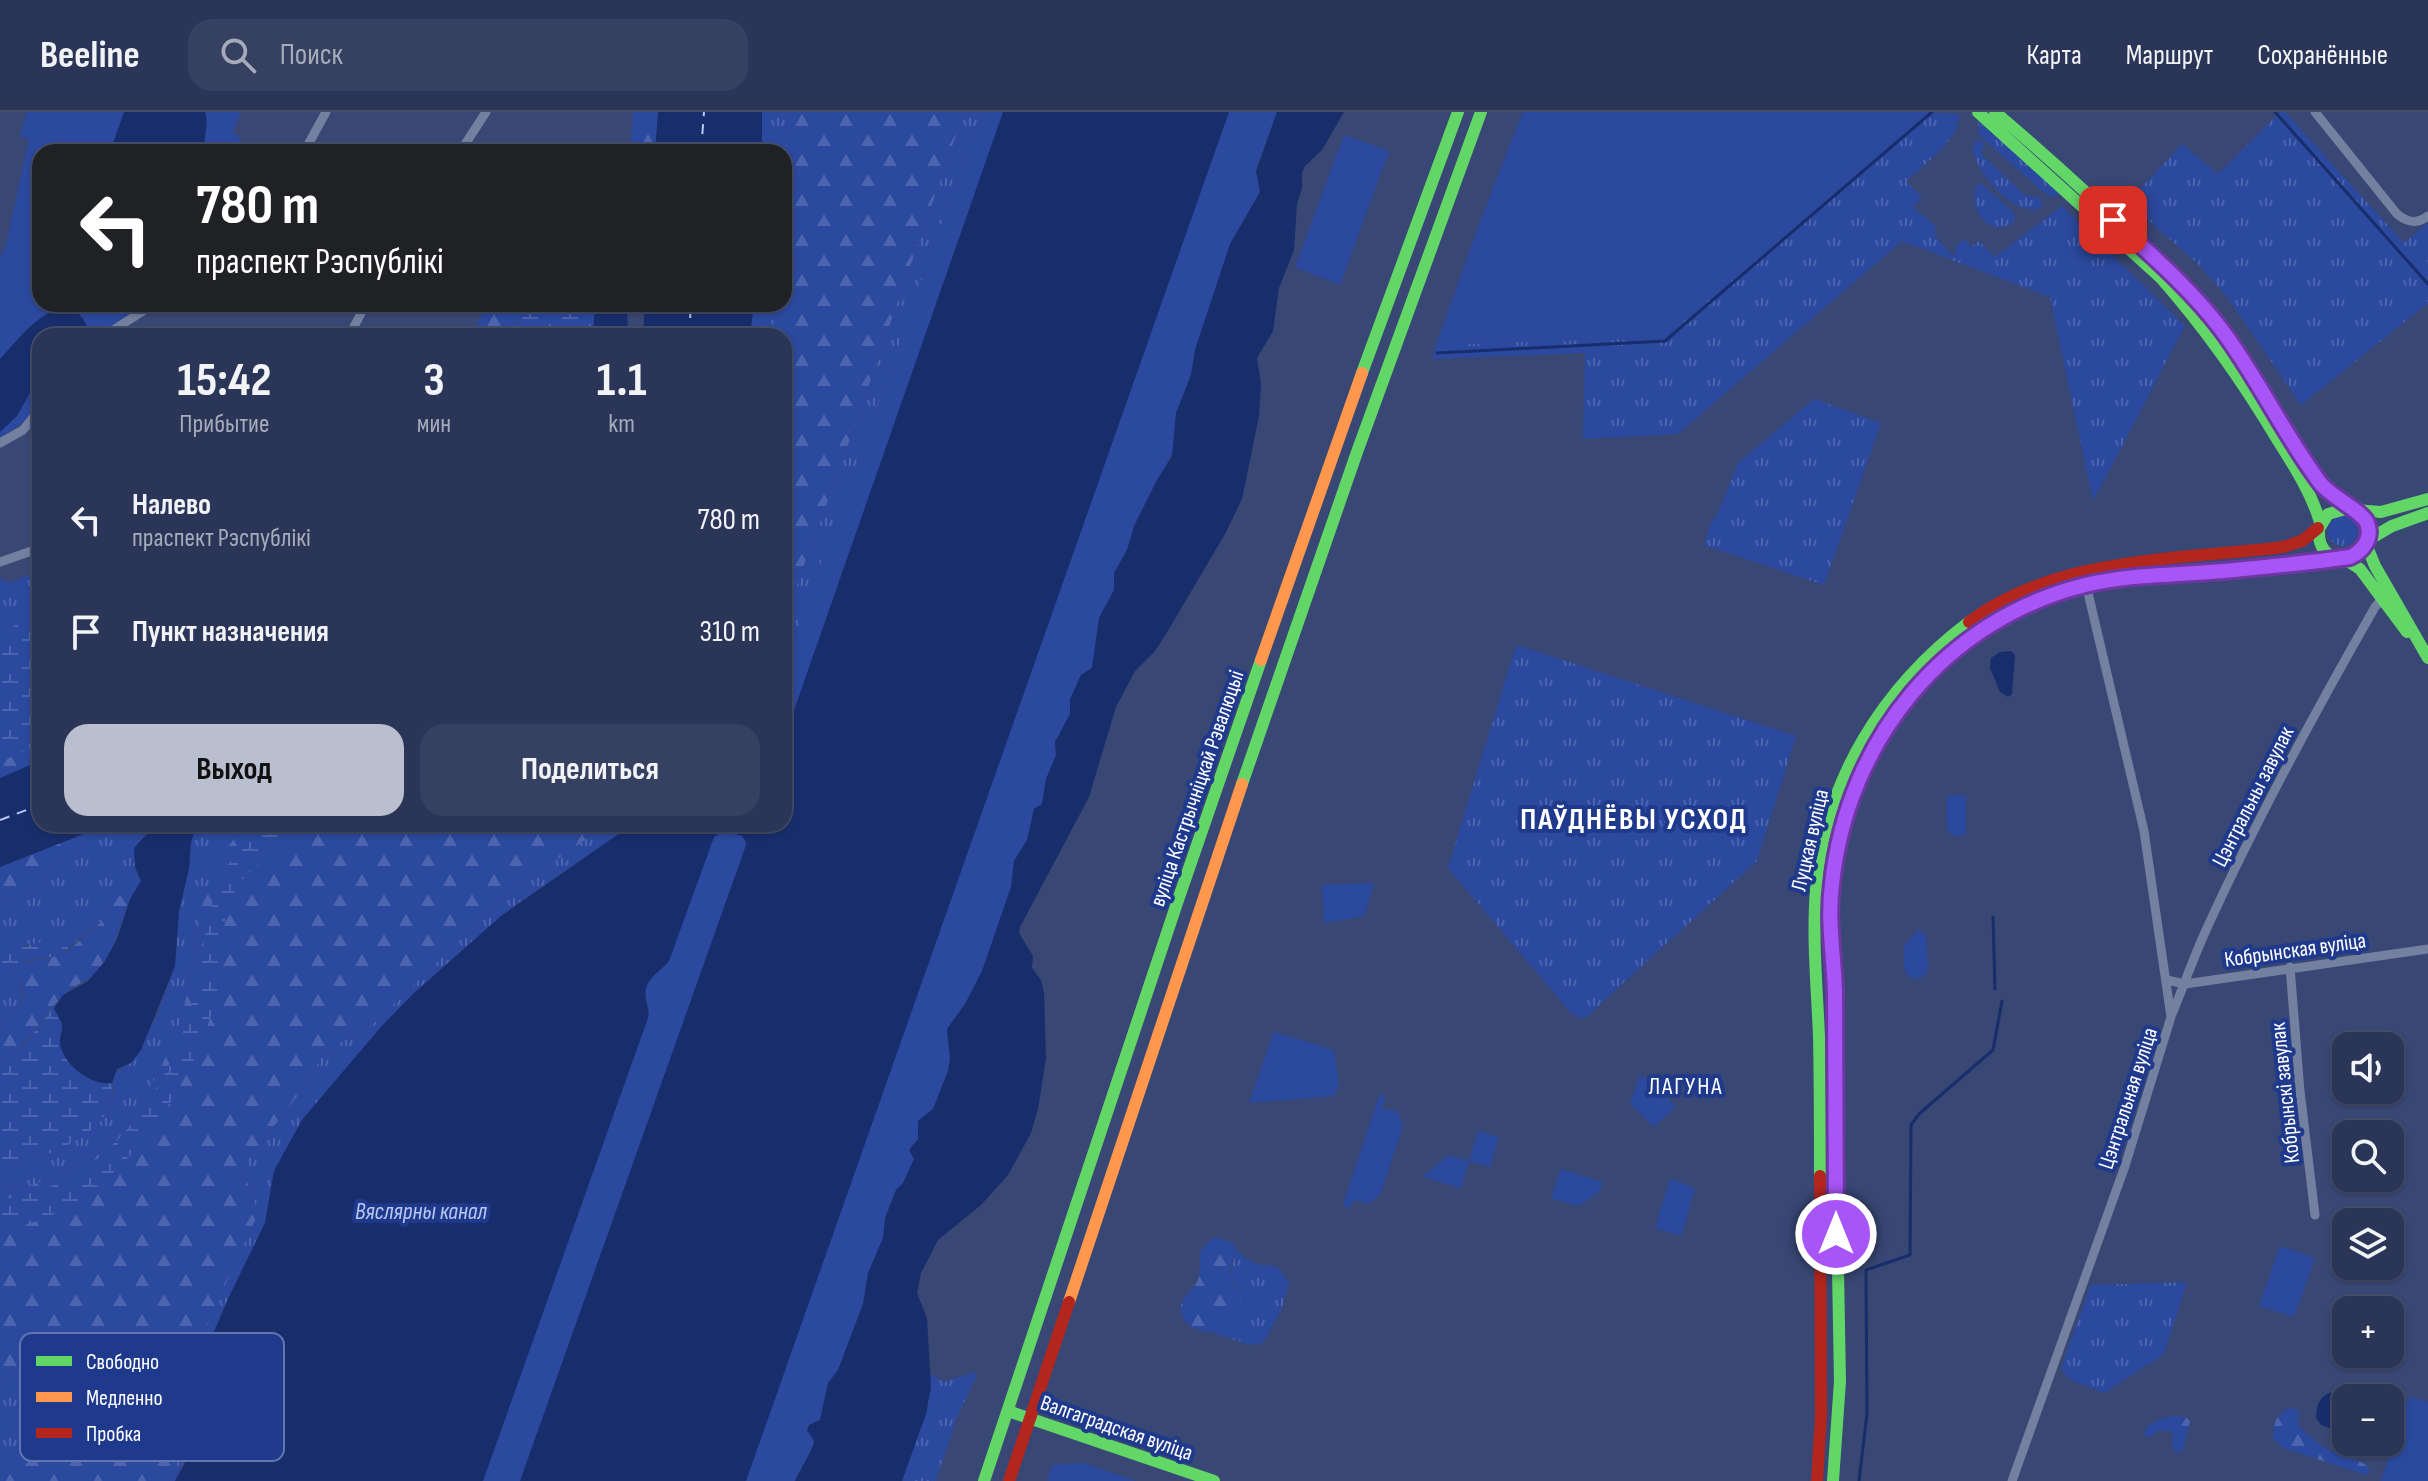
<!DOCTYPE html>
<html lang="ru">
<head>
<meta charset="utf-8">
<style>
  body { margin:0; font-family:"Sofia Sans Condensed",sans-serif; background:#364061; color:#f1f3f6; height:100vh; display:flex; flex-direction:column; font-size:30px; white-space:nowrap }
  * { box-sizing:border-box; margin:0 }
  p { font-size:26px; color:#a5abba }
  .icon { flex:none; width:44px; height:44px; fill:none; stroke:currentColor; stroke-width:2; stroke-linecap:round; stroke-linejoin:round }
  .map { position:relative; flex:1; overflow:hidden }
  .panel { position:absolute; left:32px; top:216px; width:760px; height:504px; display:flex; flex-direction:column; background:#2a3557; border-radius:24px; box-shadow:0 2px 6px #0004,0 0 0 2px #46506d }
  .panel>* { flex:none }
  .hud { position:absolute; left:32px; top:32px; width:760px; height:168px; border-radius:24px; box-shadow:0 2px 6px #0004,0 0 0 2px #46506d; background:#202124; color:#fff; overflow:hidden }
  .buttons { position:absolute; left:2332px; top:920px; display:grid; gap:16px }
  .buttons a { display:grid; place-items:center; width:72px; height:72px; border-radius:16px; background:#2a3557; box-shadow:0 2px 6px #0004,0 0 0 2px #46506d; font-size:40px }
  .pin { position:absolute; display:grid; place-items:center; width:68px; height:68px; color:#fff; margin:-34px; border-radius:16px; box-shadow:0 4px 12px #0006 }
  .me { position:absolute; width:88px; margin:-44px; rotate:0deg; stroke-linejoin:round; filter:drop-shadow(0 0 6px #0008) }
  .turn { display:flex; align-items:center; gap:28px; height:168px; padding:0 32px; font-size:36px }
  .turn .icon { width:104px; height:104px; stroke-width:2.5 }
  .turn b { display:block; font-size:56px; line-height:68px }
  .eta { display:flex; justify-content:space-evenly; align-items:center; height:136px; text-align:center }
  .eta b { font-size:48px; font-weight:700; line-height:56px }
  .primary-button { display:flex; gap:16px; margin-top:auto; padding:16px 32px }
  .primary-button a { flex:1; height:92px; border-radius:24px; background:#b9bfce; color:#111; font-size:32px; font-weight:700; line-height:92px; text-align:center }
  .primary-button a+a { background:#364061; color:#f1f3f6 }
  ul { padding:0; list-style:none }
  li { display:flex; align-items:center; gap:24px; height:112px; padding:0 32px }
  li div { flex:1 }
  li b { display:block; font-size:30px }
  li em { font-style:normal }
  header { display:flex; align-items:center; gap:48px; box-sizing:border-box; height:112px; padding:0 40px; background:#2a3557; border-bottom:2px solid #46506d }
  header strong { font-size:38px }
  nav { display:flex; gap:44px; margin-inline-start:auto; font-size:28px }
  .search { width:560px; height:72px; background:#364061; display:flex; align-items:center; gap:20px; box-sizing:border-box; padding:0 28px; border-radius:24px; color:#a5abba; font-size:30px }
  .map>svg:first-child { display:block }
  .grass { fill:url(#grass-tufts) }
  .forest { fill:url(#forest-firs) }
  .wetland { fill:url(#wetland-marsh) }
  .green { fill:#2b499e }
  .water { fill:#182d6c }
  .lines { fill:none; stroke-linecap:round; stroke-linejoin:round }
  .stream { stroke:#182d6c; stroke-width:3 }
  .ferry { stroke:#b8c8f3; stroke-width:2; stroke-dasharray:10 8; stroke-linecap:butt }
  .street { stroke:#74809f; stroke-width:9 }
  .fast { stroke:#63d668; stroke-width:12 }
  .slow { stroke:#ff974d; stroke-width:12 }
  .jam { stroke:#b3261e; stroke-width:12 }
  .route-casing { stroke:#6d37a1; stroke-width:20 }
  .route { stroke:#a855f7; stroke-width:14 }
  .labels { text-anchor:middle; stroke-width:8; stroke-linejoin:round; paint-order:stroke }
  .street-label { font-size:22px; fill:#fff; stroke:#1f3a8c }
  .neighbourhood-label { font-size:24px; letter-spacing:2px; fill:#fff; stroke:#1f3a8c }
  .water-label { font-size:24px; font-style:italic; fill:#b8c8f3; stroke:#1f3a8c }
  .district-label { font-size:30px; font-weight:bold; letter-spacing:2px; fill:#fff; stroke:#1f3a8c }
  .key { fill:#1f3a8c; stroke:#6275ae; stroke-width:2 }
  .key-label { font-size:22px; fill:#fff }
</style>
</head>
<body>
<header>
<strong>Beeline</strong>
<div class="search"><svg class="icon" aria-label="search" viewBox="0 0 24 24"><circle cx="10" cy="10" r="6"/><path d="M15 15l6 6"/></svg>Поиск</div>
<nav><a>Карта</a><a>Маршрут</a><a>Сохранённые</a></nav>
</header>
<div class="map">
<svg width="2428" height="1369" viewBox="0 0 2428 1369">
  <defs>
    <pattern id="grass-tufts" width="24" height="20" patternUnits="userSpaceOnUse" patternTransform="scale(2)"><rect width="24" height="20" fill="#2b499e"/><path d="M3 7l-1-3M5 7V3M7 7l1-3M15 17l-1-3M17 17v-4M19 17l1-3" fill="none" stroke="#4b64ad"/></pattern>
    <pattern id="forest-firs" width="22" height="20" patternUnits="userSpaceOnUse" patternTransform="scale(2)"><rect width="22" height="20" fill="#2b499e"/><path d="M5 1l3.5 6h-7zM16 11l3.5 6h-7z" fill="#4b64ad"/></pattern>
    <pattern id="wetland-marsh" width="20" height="14" patternUnits="userSpaceOnUse" patternTransform="scale(2)"><rect width="20" height="14" fill="#2b499e"/><path d="M1 5h8M5 5V1M11 12h8M15 12V8" fill="none" stroke="#4b64ad"/></pattern>
  </defs>
  <rect width="100%" height="100%" fill="#384774"/>
  <path class="grass" d="M762,0H787L784,78V40H762Z
    M964,0H981L898,236L891,237L887,250L891,257L784,556V507L837,364Z
    M1924,0L1959,2C1960,29 1923,52 1906,70L1922,85L1913,95L1936,115L1935,124L1954,145L1956,134L1964,127L1971,135L1979,129L1995,145L2062,94L2185,214L2093,389L2050,185L1902,129L1678,322L1583,327L1585,241L1432,247L1436,233L1665,225Z
    M2280,0H2285L2404,131L2428,111V191L2301,293L2228,186L2198,152L2128,90L2182,32L2218,62Z
    M1978,9L2059,79L2058,83L2051,85L2041,78L1979,23Z
    M1977,28L1985,32L1981,42L2026,84L2042,86L2041,96C2017,108 1971,57 1973,33Z
    M1981,71L2014,101L2015,109C1993,129 1966,98 1977,73Z
    M754,192H776L772,224H750Z
    M1814,287L1881,311L1824,473L1704,433L1711,410L1718,401L1738,351Z
    M2328 419a15 15 0 1 1 30 0a15 15 0 1 1-30 0Z
    M40,458V649L0,666V466L10,471Z
    M1516,533L1796,624L1757,749L1584,907L1572,902L1448,756Z
    M109,712H152L148,721L139,729L136,759L141,769L130,787L124,784L114,789L106,806L68,836L66,830L27,832L0,848V793L41,775L54,753L83,734L86,721Z
    M247,712C192,770 202,820 185,892C164,979 95,1070 0,1079V1057C35,1049 96,1028 111,992C115,983 111,971 114,961L127,953L156,906L175,854L179,799L189,757L191,730L196,713Z
    M608,712H633L518,791L486,817L413,882L380,916L302,1008L274,1059L265,1111L221,1201L206,1256L203,1293L197,1316L175,1369H167L187,1324L195,1292L167,1260L35,1324L16,1342L9,1346L0,1345V1268L78,1238L102,1220L114,1216H137L162,1227L199,1230L226,1165L255,1106L256,1095L246,1066L249,1046L302,978L321,946L333,935L374,911L508,781Z
    M17,852L14,858C26,885 24,896 0,915V861Z
    M1236,1137C1241,1141 1246,1148 1252,1150C1270,1160 1273,1142 1289,1172L1281,1198L1264,1230L1251,1233L1206,1219L1216,1220L1239,1178L1231,1163Z
    M2187,1170L2164,1242L2104,1281L2069,1267L2061,1256L2091,1173Z
    M975,1260L976,1265L957,1305L936,1369H902L928,1294L930,1262L944,1270Z"/>
  <path class="forest" d="M633,0H658L655,40H630Z
    M787,0H964L837,364L784,507V224H772L776,192H784V78Z
    M490,192H530L509,224H469Z
    M40,632V649L0,666V650Z
    M608,712L508,781L374,911L333,935L321,946L302,978L249,1046L246,1066L256,1095V1106L195,1238L182,1240C153,1221 123,1203 91,1227C80,1235 72,1244 60,1249C41,1258 21,1258 0,1268V1079C95,1070 161,981 184,895C204,821 189,774 246,713Z
    M86,721L83,734L54,753L41,775L0,793V755Z
    M124,784L130,787C121,808 117,831 104,851C90,871 78,869 65,882C40,906 32,930 0,950V915C12,906 28,890 21,873C19,869 15,866 13,862L17,852L63,843L106,806L116,785Z
    M1213,1126H1221L1234,1132C1238,1143 1229,1150 1231,1161C1232,1172 1241,1179 1240,1190C1239,1227 1185,1228 1181,1199C1179,1185 1193,1179 1198,1168C1202,1158 1198,1148 1201,1138Z
    M178,1259C218,1271 179,1346 167,1369H0V1345C19,1347 26,1329 41,1320C80,1295 128,1285 167,1260Z
    M2289,1296L2299,1298L2298,1313C2309,1324 2321,1335 2335,1341C2347,1348 2361,1346 2370,1357L2366,1363L2283,1336L2273,1326C2274,1311 2275,1303 2289,1296Z
    M2171,1304L2185,1305L2190,1309L2183,1338L2176,1342L2172,1334L2173,1322L2169,1318L2158,1319L2150,1325L2144,1323C2146,1311 2161,1308 2171,1304Z"/>
  <path class="wetland" d="M530,192H595L593,224H511Z
    M40,493V632L0,650V525Z
    M270,714L279,717L281,731C275,743 266,746 255,755C244,763 235,776 231,789C219,819 223,854 216,885C194,980 104,1109 0,1117V1087C100,1078 165,986 191,896C207,841 202,774 245,731C253,723 260,716 270,714Z
    M58,827L67,830L68,836L63,843L28,848L0,861V848C18,834 36,830 58,827Z
    M55,893C55,901 59,902 61,910C63,916 60,924 60,930C61,952 91,974 112,971C112,977 113,984 111,990C102,1027 32,1050 0,1057V950L25,932Z"/>
  <path class="green" d="M27,0H241L233,19L246,35L257,37L254,40H40V192H148L95,224H40C40,272 50,300 0,325V145L6,134L29,27L20,24Z
    M981,0H1277L1257,54L1260,80L1230,132L1195,238L1191,263L1176,301L1174,338L1134,414L1127,438L1114,461V478L1099,506L1092,556L1081,563L1070,587V602L1055,630L1056,643L1046,667L1042,692L1034,697L1027,728L1014,749L1011,775L982,859L965,892L947,917L950,947L948,959L933,997L918,1009V1028L911,1034L914,1047L903,1071L896,1078L885,1106L883,1126L867,1167L863,1192L838,1258L828,1271L820,1308L809,1313L807,1318C809,1322 813,1325 814,1329C815,1333 798,1362 795,1369H175L184,1353L203,1293L208,1241L214,1220L228,1187L265,1111L274,1059L302,1008L380,916L413,882L501,804L633,712H784V554L891,257L887,250L891,237L898,235Z
    M1523,0H1924L1665,225L1436,233L1484,99Z
    M1344,23L1389,39L1340,173L1295,155Z
    M1966,683V723L1955,724L1947,719V684Z
    M1374,771L1364,804L1324,811L1322,773Z
    M1919,817L1926,824L1928,859L1921,866H1910L1904,857V834Z
    M1274,920L1334,938L1339,972L1334,984L1249,991Z
    M1640,962L1676,995L1654,1015L1630,992Z
    M1380,982L1385,984L1382,997L1394,998L1399,1002L1403,1015L1380,1083L1370,1091L1353,1088L1350,1097L1343,1093Z
    M1478,1019L1499,1025L1490,1055L1469,1049L1461,1076L1423,1065L1448,1043L1469,1049Z
    M1561,1057L1603,1070L1599,1080L1578,1094L1551,1086Z
    M1670,1067L1695,1076L1681,1124L1655,1116Z
    M2280,1134L2315,1146L2294,1205L2259,1194Z
    M2409,1285L2428,1290V1369H2381Z
    M1083,1351L1136,1369H1047L1052,1353Z"/>
  <path class="water" d="M124,0H205C210,13 202,26 205,40H110Z
    M658,0H762V40H655Z
    M1003,0H1229L746,1369H520L745,736L746,730L742,724L723,719L714,725L669,849C660,860 642,868 646,887C647,895 650,898 648,906L483,1369H175L184,1353L203,1293L208,1241L214,1220L228,1187L265,1111L274,1059L302,1008L380,916L413,882L501,804L633,712H784V627Z
    M1277,0H1344L1322,38L1305,54L1302,61V76L1297,92L1294,138L1279,176L1273,219L1257,246L1261,272L1259,304L1242,387L1225,422L1166,522L1155,539L1135,559L1116,595L1089,685L1020,815L1019,821L1033,844L1032,856L1041,868L1044,880L1046,946L1038,997L1031,1021L1008,1063L981,1093L938,1128L921,1161L917,1181L927,1206L931,1276L926,1302L902,1369H795C798,1362 815,1333 814,1330C813,1325 809,1322 807,1318L809,1313L820,1308L828,1271L838,1258L863,1192L868,1161L883,1126L885,1106L896,1078L903,1071L914,1047L909,1038L918,1027V1009L933,997L948,959L950,947L947,917L965,892L982,859L1011,775L1014,749L1027,728L1034,697L1042,692L1046,667L1056,643L1055,630L1070,602V587L1081,563L1092,556L1099,506L1114,478V461L1127,438L1134,414L1157,368L1172,344L1176,301L1191,263L1195,238L1230,132L1260,80L1256,59Z
    M595,192H627L628,224H593Z
    M645,192H754L750,224H643Z
    M60,196C74,198 82,201 87,215L85,222L40,224V263L17,304L0,320V247C18,228 34,205 60,196Z
    M2011,539L2015,543L2012,582L2008,585L2000,580L1990,556L1991,546L2000,540Z
    M40,649V712H109L0,755V666Z
    M152,712H197L191,730L189,757L179,799L175,854L141,938L131,951L117,957L112,971C91,974 64,953 60,932C59,925 63,920 62,913C61,907 56,902 54,896L63,883L88,869L105,849L117,827L130,787L141,769L135,755L134,736L148,721Z
    M2332,1280L2346,1286V1322L2321,1313L2316,1306C2317,1293 2319,1284 2332,1280Z"/>
  <g class="lines">
    <path class="stream" d="M2275,0L2428,172
      M1437,241L1665,229L1932,0
      M1993,805L1995,877
      M1859,1369L1867,1301L1866,1158L1910,1143L1911,1013L1919,1002L1993,938L2002,889"/>
    <path class="ferry" d="M701,40L704,0
      M689,224L691,192
      M0,708L40,693"/>
    <path class="street" d="M2315,0L2397,102C2408,111 2417,112 2428,104
      M304,40L326,0
      M460,40L486,0
      M104,224L154,192
      M349,224L366,192
      M0,331L23,318L40,297
      M0,450L40,436
      M2290,855L2300,979L2315,1103
      M2167,868L2185,872L2428,837
      M2172,902C2184,873 2194,844 2207,816C2257,706 2315,600 2375,495L2381,488
      M2012,1369L2125,1054L2171,905L2144,719L2085,468"/>
    <path class="fast" d="M1978,0L2161,166C2205,216 2243,270 2277,327C2294,354 2311,380 2320,410
      M1995,0C2043,41 2090,83 2135,127C2161,152 2189,178 2211,206C2241,245 2265,288 2291,329C2303,348 2317,372 2336,386C2345,394 2358,397 2365,408C2387,444 2316,467 2319,417L2328,402L2349,396
      M1362,261L1458,0
      M2355,398L2381,400L2428,387
      M2368,428L2392,414L2428,401
      M2366,432L2375,454L2428,546
      M2343,446L2360,457L2407,520
      M1242,672L1357,340L1481,0
      M1820,1064C1820,1017 1820,970 1819,924C1817,875 1812,826 1816,777C1824,668 1884,574 1969,510
      M1008,1299L1214,1369
      M984,1369L1177,791L1261,548
      M1833,1369L1840,1269L1831,772C1835,752 1837,731 1843,711C1867,626 1925,557 1998,510"/>
    <path class="slow" d="M1998,510L2044,487L2102,470L2339,446
      M1261,548L1362,261
      M1069,1190L1242,672"/>
    <path class="jam" d="M1969,510C2057,444 2179,448 2283,435L2302,429L2318,416
      M1009,1369L1069,1190
      M1817,1369L1821,1304L1820,1064"/>
  </g>
  <g class="lines">
    <defs>
      <path id="route" d="M1836,1122C1836,1042 1836,961 1835,880C1834,844 1827,808 1832,772C1847,629 1944,508 2085,473C2130,462 2178,463 2224,459C2266,455 2308,451 2350,445C2363,439 2373,426 2367,411C2363,400 2333,386 2321,372C2284,323 2258,266 2221,217C2190,176 2150,142 2113,108"/>
    </defs>
    <use href="#route" class="route-casing"/>
    <use href="#route" class="route"/>
  </g>
  <g class="labels">
    <g class="street-label">
      <text transform="translate(1196 676) rotate(-71)" y="8">вуліца Кастрычніцкай Рэвалюцыі</text>
      <text transform="translate(2252 684) rotate(-63)" y="8">Цэнтральны завулак</text>
      <text transform="translate(1809 728) rotate(-77)" y="8">Луцкая вуліца</text>
      <text transform="translate(2295 837) rotate(-8)" y="8">Кобрынская вуліца</text>
      <text transform="translate(2284 981) rotate(-96)" y="8">Кобрынскі завулак</text>
      <text transform="translate(2127 986) rotate(-72)" y="8">Цэнтральная вуліца</text>
      <text transform="translate(1117 1315) rotate(19)" y="8">Валгаградская вуліца</text>
    </g>
    <g class="neighbourhood-label">
      <text x="1686" y="982">ЛАГУНА</text>
    </g>
    <g class="water-label">
      <text x="421" y="1107">Вяслярны канал</text>
    </g>
    <g class="district-label">
      <text x="1634" y="717">ПАЎДНЁВЫ УСХОД</text>
    </g>
  </g>
  <rect x="20" y="1221" width="264" height="128" rx="12" class="key"/>
  <rect x="36" y="1244" width="36" height="10" fill="#63d668"/>
  <rect x="36" y="1280" width="36" height="10" fill="#ff974d"/>
  <rect x="36" y="1316" width="36" height="10" fill="#b3261e"/>
  <g class="key-label">
    <text x="86" y="1257">Свободно</text>
    <text x="86" y="1293">Медленно</text>
    <text x="86" y="1329">Пробка</text>
  </g>
</svg>
<div class="buttons">
<a><svg class="icon" aria-label="sound" viewBox="0 0 24 24"><path d="M4 9h4l5-4v14l-5-4H4zM17 9q2 3 0 6"/></svg></a>
<a><svg class="icon" aria-label="search" viewBox="0 0 24 24"><circle cx="10" cy="10" r="6"/><path d="M15 15l6 6"/></svg></a>
<a><svg class="icon" aria-label="layers" viewBox="0 0 24 24"><path d="M12 4l9 5-9 5-9-5zM3 14l9 5 9-5"/></svg></a>
<a>+</a>
<a>−</a>
</div>
<div class="pin" style="left:2113px;top:108px;background:#d93025"><svg class="icon" aria-label="arrive" viewBox="0 0 24 24"><path d="M6 21V4h12l-3 4 3 4H6"/></svg></div>
<svg class="me" style="left:1836px;top:1122px" viewBox="-20 -20 40 40"><circle r="17" fill="#a855f7" stroke="#fff" stroke-width="3"/><path d="M0-11L8 9 0 5-8 9z" fill="#fff"/></svg>
<div class="hud">
<div class="turn"><svg class="icon" aria-label="left" viewBox="0 0 24 24"><path d="M17 20v-9H6M10 6l-5 5 5 5"/></svg><div><b>780 m</b>праспект Рэспублікі</div></div>
</div>
<section class="panel">
<div class="eta">
<div><b>15:42</b><p>Прибытие</p></div>
<div><b>3</b><p>мин</p></div>
<div><b>1.1</b><p>km</p></div>
</div>
<ul>
<li><svg class="icon" aria-label="left" viewBox="0 0 24 24"><path d="M17 20v-9H6M10 6l-5 5 5 5"/></svg><div><b>Налево</b><p>праспект Рэспублікі</p></div><em>780 m</em></li>
<li><svg class="icon" aria-label="arrive" viewBox="0 0 24 24"><path d="M6 21V4h12l-3 4 3 4H6"/></svg><div><b>Пункт назначения</b></div><em>310 m</em></li>
</ul>
<div class="primary-button"><a>Выход</a><a>Поделиться</a></div>
</section>
</div>
</body>
</html>
